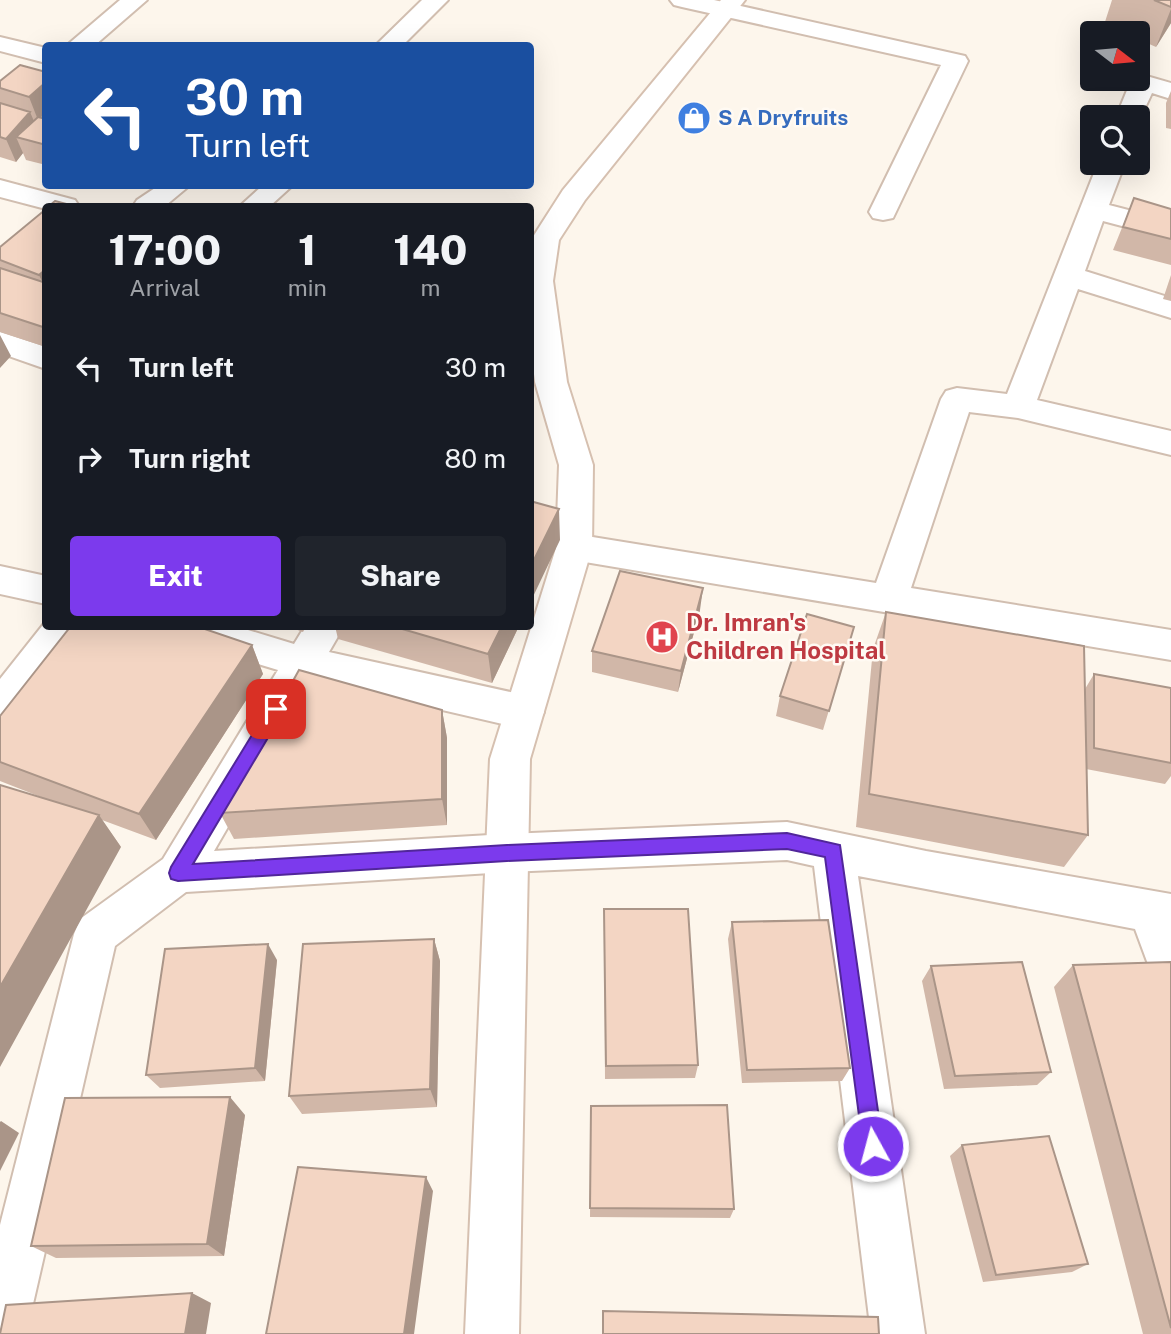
<!DOCTYPE html>
<html lang="en">
<head>
<meta charset="utf-8">
<style>
  body { margin:0; font-family:"Public Sans",sans-serif; background:#20242c; color:#f1f3f6; height:100vh; display:flex; flex-direction:column; font-size:26px; white-space:nowrap }
  * { box-sizing:border-box; margin:0 }
  p { font-size:23px; color:#9ea1a6 }
  .icon { flex:none; width:38px; height:38px; fill:none; stroke:currentColor; stroke-width:2; stroke-linecap:round; stroke-linejoin:round }
  .map { position:relative; flex:1; overflow:hidden }
  .sheet { position:absolute; left:42px; top:203px; width:492px; height:427px; display:flex; flex-direction:column; background:#171b24; border-radius:7px; box-shadow:0 7px 28px #0002 }
  .sheet>* { flex:none }
  .hud { position:absolute; left:42px; top:42px; width:492px; height:147px; border-radius:7px; box-shadow:0 7px 28px #0002; background:#1a4fa0; color:#fff; overflow:hidden }
  .needle { width:46px; rotate:106deg }
  .tools { position:absolute; left:1080px; top:21px; display:grid; gap:14px }
  .tools a { display:grid; place-items:center; width:70px; height:70px; border-radius:7px; background:#171b24; box-shadow:0 7px 28px #0002; font-size:35px }
  .pin { position:absolute; display:grid; place-items:center; width:60px; height:60px; color:#fff; margin:-30px; border-radius:14px; box-shadow:0 4px 10px #0006 }
  .me { position:absolute; width:77px; margin:-38px; rotate:353deg; stroke-linejoin:round; filter:drop-shadow(0 0 5px #0008) }
  .turn { display:flex; align-items:center; gap:24px; height:147px; padding:0 28px; font-size:32px }
  .turn .icon { width:91px; height:91px; stroke-width:2.5 }
  .turn b { display:block; font-size:49px; line-height:60px }
  .eta { display:flex; justify-content:space-evenly; align-items:center; height:119px; text-align:center }
  .eta b { font-size:42px; font-weight:800; line-height:49px }
  .cta { display:flex; gap:14px; margin-top:auto; padding:14px 28px }
  .cta a { flex:1; height:80px; border-radius:7px; background:#7c3aed; color:#fff; font-size:28px; font-weight:800; line-height:80px; text-align:center }
  .cta a+a { background:#20242c; color:#f1f3f6 }
  ul { padding:0; list-style:none }
  li { display:flex; align-items:center; gap:21px; height:91px; padding:0 28px }
  li div { flex:1 }
  li b { display:block; font-size:26px }
  li em { font-style:normal }
  .map>svg:first-child { display:block }
  .lines { fill:none; stroke-linecap:round; stroke-linejoin:round }
  .street-casing { stroke:#d1beb0; stroke-width:4 }
  .secondary-casing { stroke:#d6c0b0; stroke-width:4 }
  .street { fill:#fff; fill-rule:evenodd }
  .secondary { fill:#fff; fill-rule:evenodd }
  .wall { fill:#d1b7a8 }
  .shaded-wall { fill:#aa9588 }
  .building { fill:#f3d5c3; stroke:#aa9588; stroke-width:2 }
  .route { fill:#7c3aed; stroke:#51269a; stroke-width:2 }
  .labels { text-anchor:middle; stroke-width:5; stroke-linejoin:round; paint-order:stroke }
  .far-shop-label { font-size:21px; font-weight:bold; fill:#366cbe; stroke:#fffaf3; text-anchor:start }
  .health-label { font-size:24px; font-weight:bold; fill:#be3a42; stroke:#fffaf3; text-anchor:start }
</style>
</head>
<body>
<div class="map">
<svg width="1171" height="1334" viewBox="0 0 1171 1334">
  <rect width="100%" height="100%" fill="#fdf6ec"/>
  <g class="lines">
    <defs>
      <path id="street" d="M120,0H147L94,46H66Z
        M422,0H448L402,46H375Z
        M670,0H714L965,56L968,61L893,218L883,220L873,218L869,212L941,65L682,7L674,5Z
        M0,37L46,48V63L0,51Z
        M1143,75L1171,83V99L1152,93L1138,123V117H1116L1130,83L1133,79Z
        M1098,163H1125L1109,205L1171,221V239L1103,221L1085,271L1171,298V318L1078,289L1037,400L1171,431V455L1018,418L969,412L911,588L1171,630V660L561,558L556,548L561,538L574,534L876,583L941,399L946,391L957,388L1007,394Z
        M0,180L75,200L79,206H46V209L0,197Z
        M158,186H189L165,206H133L137,200Z
        M262,186H292L270,206H240Z
        M0,332L46,347V369L0,353Z
        M0,566L46,576V604L0,594Z
        M46,621V626H82L14,721L0,726V679Z
        M162,626H235L294,644L305,626H344L329,652L524,695L538,700L544,712L538,724L524,729L313,680L214,851L507,834L787,822L926,851L1171,894V990L1155,983L1135,929L858,876L925,1334H871L814,866L787,860L507,872L186,892L115,946L27,1330L25,1334H0V1225L74,934L80,919L163,859L278,670L168,637Z"/>
      <path id="secondary" d="M721,0H745L585,200L559,240L553,281L567,382L593,465L592,548L530,759L519,1334H465L490,759L556,548L559,465L535,382L530,342L531,240L563,190Z"/>
    </defs>
    <use href="#street" class="street-casing"/>
    <use href="#secondary" class="secondary-casing"/>
    <use href="#street" class="street"/>
    <use href="#secondary" class="secondary"/>
  </g>
  <path class="wall" d="M1112,0H1171V23L1156,47L1138,39V33H1124L1104,25Z
    M20,65L40,117L46,119V165L26,160L23,153L16,162L0,157V81Z
    M1171,91V129L1166,128V103Z
    M1134,198L1171,209V265L1113,250Z
    M46,209V347L0,332V247Z
    M1171,275V301L1163,299Z
    M700,610L678,692L592,672V651Z
    M886,612L1085,689L1094,674L1171,688V776L1165,784L1086,769L1088,835L1064,867L856,827L873,649Z
    M287,626H306L303,632Z
    M335,626H519L492,683L338,639Z
    M854,627L823,730L776,716L780,696Z
    M252,645L263,674L156,840L102,820L121,847L46,799L0,781V716Z
    M442,710L447,738V825L234,839L220,813Z
    M604,909L698,1065L695,1078L605,1079Z
    M732,922L850,1068L842,1081L742,1083L728,939Z
    M434,939L440,961L437,1107L302,1114L289,1096Z
    M277,960L265,1081L160,1088L146,1075Z
    M1171,962V1334H1143L1054,987L1073,965Z
    M931,966L1051,1072L1037,1085L944,1089L922,981Z
    M591,1106L734,1209L730,1218L590,1217Z
    M245,1115L224,1256L56,1258L31,1246Z
    M962,1145L1088,1264L1072,1272L983,1282L950,1156Z"/>
  <path class="shaded-wall" d="M1171,9V23L1156,47Z
    M46,82V113L38,120L29,97Z
    M30,112L40,135L16,137L23,153L16,162L6,139Z
    M46,269V289L39,275Z
    M0,335L11,356L0,368Z
    M559,509L560,540L530,603V568Z
    M703,588L700,610L678,692L681,671Z
    M502,626H519L492,683L488,654Z
    M252,645L263,674L156,840L139,814Z
    M442,710L447,738V825L442,799Z
    M99,815L121,847L0,1067V987Z
    M434,939L440,961L437,1107L430,1089Z
    M268,944L277,960L265,1081L255,1068Z
    M230,1097L245,1115L224,1256L207,1244Z
    M1,1121L19,1133L0,1171V1122Z
    M426,1177L433,1191L414,1334H404Z
    M192,1293L211,1303L206,1334H185Z"/>
  <path class="building" d="M1154,0H1171V7Z
    M20,65L46,72V82L29,97L0,88V81Z
    M0,103L30,112L6,139L0,137Z
    M38,117L46,119V145L16,137Z
    M1134,198L1171,209V239L1123,227Z
    M55,201L74,206H49Z
    M46,209V269L39,275L0,260V247Z
    M0,268L46,283V328L0,313Z
    M530,501L559,509L530,568Z
    M620,571L703,588L681,671L592,651Z
    M886,612L1084,646L1088,835L869,794Z
    M807,614L854,627L829,711L780,696Z
    M71,626H196L252,645L139,814L0,762V716Z
    M392,626H502L488,654Z
    M299,670L442,710V799L220,813Z
    M1094,674L1171,688V763L1094,748Z
    M0,785L99,815L0,987Z
    M604,909H688L698,1065L606,1066Z
    M828,920L850,1068L747,1070L732,922Z
    M434,939L430,1089L289,1096L303,944Z
    M268,944L255,1068L146,1075L165,949Z
    M1022,962L1051,1072L955,1076L931,966Z
    M1171,962V1328L1073,965Z
    M230,1097L207,1244L31,1246L65,1098Z
    M727,1105L734,1209L590,1208L591,1106Z
    M1049,1136L1088,1264L996,1275L962,1145Z
    M298,1167L426,1177L404,1334H266Z
    M192,1293L185,1334H0L6,1305Z
    M603,1311L878,1317L879,1334H603Z"/>
  <path class="route" d="M276,702L282,704L284,709L282,714L193,864L507,845L787,833L840,845L883,1146L880,1153L873,1156L866,1153L863,1146L825,857L787,849L507,861L178,881L171,879L169,873L171,867L271,704Z"/>
  <defs>
    <symbol id="shop-disc" viewBox="-11 -11 22 22"><circle r="9.5" fill="#3f7fe0" stroke="#fffaf3"/><path d="M-5-2.5h2.3a2.7 3.5 0 0 1 5.4 0H5L5.5 6h-11ZM-1.5-2.5h3a1.5 2.3 0 0 0-3 0Z" fill="#fff"/></symbol>
    <symbol id="hospital-disc" viewBox="-11 -11 22 22"><circle r="9.5" fill="#e0444e" stroke="#fffaf3"/><path d="M-5-5h3v3.5h4V-5h3V5h-3V1.5h-4V5h-3Z" fill="#fff"/></symbol>
  </defs>
  <g fill-rule="evenodd">
    <use href="#shop-disc" x="675" y="99" width="38" height="38"/>
    <use href="#hospital-disc" x="643" y="618" width="38" height="38"/>
  </g>
  <g class="labels">
    <g class="far-shop-label">
      <text x="718" y="125">S A Dryfruits</text>
    </g>
    <g class="health-label">
      <text x="686" y="631">Dr. Imran's<tspan x="686" dy="28">Children Hospital</tspan></text>
    </g>
  </g>
</svg>
<div class="tools">
<a><svg class="needle" viewBox="-14 -14 28 28"><path d="M0-13l5 13h-10z" fill="#e53935"/><path d="M0 13l5-13h-10z" fill="#9ea1a6"/></svg></a>
<a><svg class="icon" aria-label="search" viewBox="0 0 24 24"><circle cx="10" cy="10" r="6"/><path d="M15 15l6 6"/></svg></a>
</div>
<div class="pin" style="left:276px;top:709px;background:#d93025"><svg class="icon" aria-label="arrive" viewBox="0 0 24 24"><path d="M6 21V4h12l-3 4 3 4H6"/></svg></div>
<svg class="me" style="left:873px;top:1146px" viewBox="-20 -20 40 40"><circle r="17" fill="#7c3aed" stroke="#fff" stroke-width="3"/><path d="M0-11L8 9 0 5-8 9z" fill="#fff"/></svg>
<div class="hud">
<div class="turn"><svg class="icon" aria-label="left" viewBox="0 0 24 24"><path d="M17 20v-9H6M10 6l-5 5 5 5"/></svg><div><b>30 m</b>Turn left</div></div>
</div>
<section class="sheet">
<div class="eta">
<div><b>17:00</b><p>Arrival</p></div>
<div><b>1</b><p>min</p></div>
<div><b>140</b><p>m</p></div>
</div>
<ul>
<li><svg class="icon" aria-label="left" viewBox="0 0 24 24"><path d="M17 20v-9H6M10 6l-5 5 5 5"/></svg><div><b>Turn left</b></div><em>30 m</em></li>
<li><svg class="icon" aria-label="right" viewBox="0 0 24 24"><path d="M7 20v-9h11M14 6l5 5-5 5"/></svg><div><b>Turn right</b></div><em>80 m</em></li>
</ul>
<div class="cta"><a>Exit</a><a>Share</a></div>
</section>
</div>
</body>
</html>
